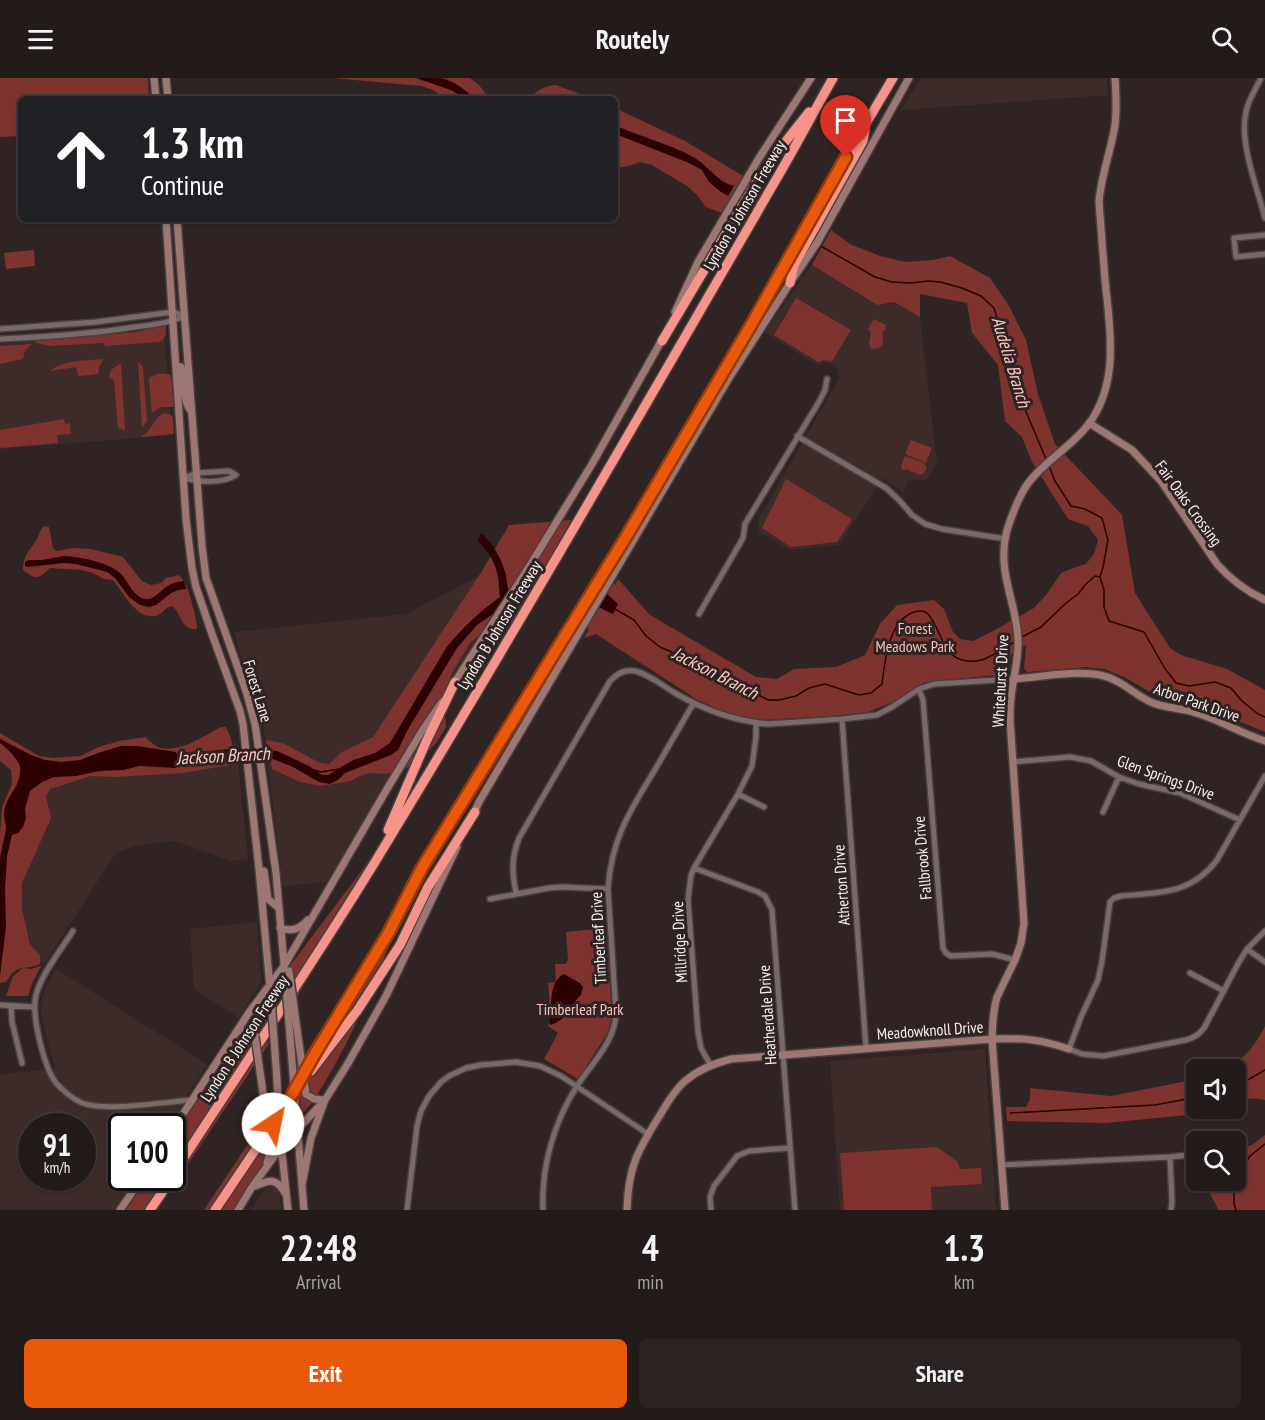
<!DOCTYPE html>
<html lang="en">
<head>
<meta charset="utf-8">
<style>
  body { margin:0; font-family:"PT Sans Narrow",sans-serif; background:#2b2423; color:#f1f3f6; height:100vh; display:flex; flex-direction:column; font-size:22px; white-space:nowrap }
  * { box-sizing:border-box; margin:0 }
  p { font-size:20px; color:#a3a1a2 }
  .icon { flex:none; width:33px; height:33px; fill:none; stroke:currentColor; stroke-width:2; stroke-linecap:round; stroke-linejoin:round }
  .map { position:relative; height:1132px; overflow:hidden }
  .side { display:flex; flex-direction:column; background:#231b1a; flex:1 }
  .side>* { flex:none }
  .banner { position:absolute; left:18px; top:18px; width:600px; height:126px; border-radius:9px; box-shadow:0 2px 4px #0004,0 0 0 2px #403939; background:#202124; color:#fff; overflow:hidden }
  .buttons { position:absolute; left:1186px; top:981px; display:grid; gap:12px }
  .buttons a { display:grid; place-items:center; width:60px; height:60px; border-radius:9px; background:#231b1a; box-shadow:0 2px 4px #0004,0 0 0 2px #403939; font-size:30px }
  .speed { position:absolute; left:18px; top:1035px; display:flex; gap:12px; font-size:30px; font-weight:700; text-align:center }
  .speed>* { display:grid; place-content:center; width:78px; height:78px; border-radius:50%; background:#231b1a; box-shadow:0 2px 4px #0004,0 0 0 2px #403939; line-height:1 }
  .speed small { font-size:15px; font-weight:400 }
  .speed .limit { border:3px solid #111; border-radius:9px; background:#fff; color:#111 }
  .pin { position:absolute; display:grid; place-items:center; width:51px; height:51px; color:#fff; margin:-62px -26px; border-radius:50% 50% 50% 0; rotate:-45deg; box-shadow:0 0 6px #0007 }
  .pin .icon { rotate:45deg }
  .me { position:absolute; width:66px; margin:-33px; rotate:34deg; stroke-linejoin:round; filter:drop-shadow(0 0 4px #0008) }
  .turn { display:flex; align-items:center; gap:21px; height:126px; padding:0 24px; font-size:27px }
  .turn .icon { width:78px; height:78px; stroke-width:2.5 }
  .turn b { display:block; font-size:42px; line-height:51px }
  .eta { display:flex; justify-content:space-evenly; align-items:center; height:102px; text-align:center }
  .eta b { font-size:36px; font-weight:700; line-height:42px }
  .cta { display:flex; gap:12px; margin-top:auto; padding:12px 24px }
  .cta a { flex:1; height:69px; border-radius:9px; background:#ea580c; color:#fff; font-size:24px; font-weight:700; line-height:69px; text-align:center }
  .cta a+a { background:#2b2423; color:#f1f3f6 }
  header { display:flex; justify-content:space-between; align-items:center; height:78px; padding:0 24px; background:#231b1a; font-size:27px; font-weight:700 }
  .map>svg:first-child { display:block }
  .built { fill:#3d2b29; fill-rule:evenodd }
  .green { fill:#7e332e }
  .water { fill:#2d0001 }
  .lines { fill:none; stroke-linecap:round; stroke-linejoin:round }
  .stream { stroke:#2d0001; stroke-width:1.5 }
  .street-casing { stroke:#483f3e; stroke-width:8 }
  .secondary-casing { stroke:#483f3e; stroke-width:10 }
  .highway-casing { stroke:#483f3e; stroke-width:12 }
  .street { stroke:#776a69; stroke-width:5 }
  .secondary { stroke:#9d7773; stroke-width:7 }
  .highway { stroke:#f6948a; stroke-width:9 }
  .secondary-bridge-casing { stroke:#483f3e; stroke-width:10; stroke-linecap:butt }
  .secondary-bridge { stroke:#9d7773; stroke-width:7 }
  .route-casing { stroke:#983908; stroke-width:15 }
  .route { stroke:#ea580c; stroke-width:10 }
  .labels { text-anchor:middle; stroke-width:6; stroke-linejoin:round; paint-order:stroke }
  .street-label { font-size:16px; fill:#f8f1f0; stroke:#2f2423 }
  .park-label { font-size:16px; fill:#f9c3bd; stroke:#2f2423 }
  .water-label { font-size:18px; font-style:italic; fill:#fec8c1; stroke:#2f2423 }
</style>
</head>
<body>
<header><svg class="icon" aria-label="menu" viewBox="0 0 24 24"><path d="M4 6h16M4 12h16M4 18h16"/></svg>Routely<svg class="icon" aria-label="search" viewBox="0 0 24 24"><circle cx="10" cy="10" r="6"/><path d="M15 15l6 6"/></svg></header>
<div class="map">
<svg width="1265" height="1132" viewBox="0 0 1265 1132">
  <rect width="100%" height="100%" fill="#2f2423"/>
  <path class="built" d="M921,0H1107L1108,17L901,32Z
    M812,187L876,227L894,224L920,239L937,385L927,401L920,403L911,401L908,403L904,414L883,400L839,467L790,472L759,454L758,442L839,301V295L836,289L832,286L825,285L817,287L764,254Z
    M164,251L172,357L0,371V266L100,259Z
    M544,464L389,714L326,804L283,808L264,652L234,554L406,536Z
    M236,665L248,781L232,783L174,763L138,767L116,775L44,886L17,870L9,779L35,691Z
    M257,844L261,903L239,940L194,911L190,851Z
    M56,891L207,986L169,1048H122V1100H138L118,1132H0V997L55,990L42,940L41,930L43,915ZM32,1048H82V1100H32Z
    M985,971L996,1132H840L830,983Z
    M275,1097L278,1099L281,1132H251Z"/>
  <path class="green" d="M0,0H148L149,21H21V58L0,59Z
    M332,0H470L479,7L490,21H446L433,12L421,8Z
    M556,7L593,21H529C537,12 545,8 556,7Z
    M615,30L685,63L765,111L746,144L706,129L697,117L687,108L652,87L640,84L629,88L615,90Z
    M831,152L850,166L880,178L906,184L933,182L950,178L990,200L1009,228L1026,262L1038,316L1055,366L1122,437L1135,515L1170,570L1181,577L1227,591L1265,612V654L1200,627L1170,621L1155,617L1124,599L1104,591L1086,589L1027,594L1024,590L1026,567L1011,576L1008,596L925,604L895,623L868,634L831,638L763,642L728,636L696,621L596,556L584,560L589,551L572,540L600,491L615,507L618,501L650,537L756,599L777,601L794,591L836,589L865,577L880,546L897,527L934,522L944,531L953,554L960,561L973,563L995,552L1034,530L1046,517L1061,495L1076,489L1086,486L1094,476L1098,462L1088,448L1068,441L1032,384L1022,359L1005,343L998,287L972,255L967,225L920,216V239L894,224L877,227L812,187Z
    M34,172L35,188L6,191L4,175Z
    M796,220L851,252L832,283L823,282L818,284L774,257Z
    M874,241L886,247V251L883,253C882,263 887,271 871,271L869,265L871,255L868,251Z
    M166,248C166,255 167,260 159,264L105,268L104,265L50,268L36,265V263L135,254Z
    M32,266L25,272L23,281L0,286V268Z
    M104,281L99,289L98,296L79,298L76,289L50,293C65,281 86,283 104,281Z
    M138,284L143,289L147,343L142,350Z
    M121,286L125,352L118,350L114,303L109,299C110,292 114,288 121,286Z
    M158,296H169L171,298L174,329H160L152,335L149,302L150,299Z
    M164,335L169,336L173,339L174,356L141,359C152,352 154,340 164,335Z
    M64,341L65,346L70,345L71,356L57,357L58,365L0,370V352Z
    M911,362L932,370L926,385L905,376Z
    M905,378L924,385L927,389L924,395L920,397L914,394L909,393V391L903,392L901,388Z
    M786,401L852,441L837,464L791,469L762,450Z
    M571,442L517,543L488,550L470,565L452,595L443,618L446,649L437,664L422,680L405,691L386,696L370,695L357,699L351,703L321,708L300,704L272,691L266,662L283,665L320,685L329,686L342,674L373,659L482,493L509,447Z
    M44,448L49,449L53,470L57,473L72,470L91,471L123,479L142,503L151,507L161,505L166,500L179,497C189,506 194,533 197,547V551C181,553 182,536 172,528C165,529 163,536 156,538C136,542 124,515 113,502L104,501L93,495L82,492L50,490C40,500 36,503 23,492C23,477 30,473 37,461C40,455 40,452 44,448Z
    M221,649H226L231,660L236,686L183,695L114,699L91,698L50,711L46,719L51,740L22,805V831L30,867L40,877V886C23,894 19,883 6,904L0,905V758L2,729L12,706L11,692L0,683V655L39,678L53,680L80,678L99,669L119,663L145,659C150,663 155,668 161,670C181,674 204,658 221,649Z
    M412,726L290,931L286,893Z
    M411,812C386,874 363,939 329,997C320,1012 313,1026 300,1038L295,992Z
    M606,850L612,938L607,956L578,1001L544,981L558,955L548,948L551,942L548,905L556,904L555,886H566L568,882L566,854Z
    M42,887L33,903L28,918H6L13,898L23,890L32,891Z
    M264,916L268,967L157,1132H126L148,1100H172L173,1061Z
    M1265,948V1022C1255,1020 1245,1019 1236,1025V992L1225,991C1245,981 1255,968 1265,948Z
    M1197,1001V1030L1230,1031L1224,1036L1204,1043L1187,1037L1106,1045L1007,1043L1006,1029H1026L1030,1021V1010L1111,1018Z
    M274,1027L278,1070L236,1132H204Z
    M1265,1057V1132H1218C1215,1121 1206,1115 1209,1103L1236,1102V1072L1252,1067Z
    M937,1069L958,1084L960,1091L981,1090L982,1106L931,1109L932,1132H844L840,1075Z"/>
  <path class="water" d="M416,0C424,0 434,0 441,0C454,3 466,12 475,21H465L451,12Z
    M615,47C640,59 668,65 693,79C708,87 717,104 734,108L728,118L721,114L709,104L702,92L689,85L618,57L615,55Z
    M481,455C493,465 502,482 506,497C507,504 507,509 510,516L523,512L513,526L493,536L477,547L457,570L407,653L398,672L391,677L345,695L338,702L330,706L319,704L293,689L273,681L240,678L194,684H179L176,690L139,688L124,692L99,693L76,698L54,699L42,704L30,713L25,731L26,740L23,749L18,755L12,757L7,778L5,811L6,848L0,898C0,859 0,820 0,782C1,771 5,759 6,750C6,746 4,741 4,736C5,717 22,710 20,689C19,682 6,669 0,665V661L31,677L45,682L61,684L80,682L98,675L121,668H137L176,674L178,678L194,677L218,672L249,670L277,673L309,688L322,697H328L353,682L375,675L390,665L446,570C462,550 479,534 500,519C499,512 499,506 498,499C496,485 488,473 478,463Z
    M64,478C80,479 109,484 121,496C128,503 134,521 147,521C155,521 160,513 166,509C172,505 177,504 184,503L186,511L178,512L171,515L156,527L149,529L140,527L129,519L115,500L107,494L76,486L64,485L28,489L25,488V484L29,482H42Z
    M602,511L618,526L613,536L594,527Z
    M564,896L580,905L583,909L581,917C570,926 567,943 550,947C549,941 551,934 551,927C552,915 552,903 564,896Z"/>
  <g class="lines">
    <path class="stream" d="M819,167L875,199L892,204L910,205L929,203L940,204L962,210L981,218L994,230L1024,329L1046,381
      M1049,388L1055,403L1071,428L1085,431L1102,440L1108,462L1103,489L1100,499
      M615,531L634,542L646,558L660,569L683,579L701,592L729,601L768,622H779L796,618L809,610L825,606L859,617L871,615L882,606C885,583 888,543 914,534C919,533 923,532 927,535C941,549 941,576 962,582C984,588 997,573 1016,563
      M1020,560L1041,549L1065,526L1078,516L1085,507L1095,498L1100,499L1104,512V529L1109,543L1144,554L1164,589L1176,605L1189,608L1215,604L1231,610L1242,623L1258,636L1265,639
      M314,692L321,694L339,691
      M1236,1007L1246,1003L1265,992
      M1010,1035L1155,1027L1197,1019
      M1236,1100L1250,1078L1265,1066
      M1234,1102V1126L1236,1132"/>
    <defs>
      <path id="street" d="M1261,0C1256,11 1248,22 1246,34C1239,65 1257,109 1265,140
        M1265,157L1234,160L1236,179L1265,176
        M0,251L96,244L173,234L185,238
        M0,261C45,259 90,256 135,249C152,247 169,245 185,238
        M797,358L886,410L899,422L912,437L925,446L942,451L1006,461
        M229,393L236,397C223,406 198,404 184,400L196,395Z
        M699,536L743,460L745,446L820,322L825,312L827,301
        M919,611L923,622L943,870L946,875L951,878L992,876L1015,882
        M842,641L866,970
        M1012,684L1070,679L1091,683L1119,699L1139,706L1180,715L1240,742
        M1265,698L1217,782C1190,817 1161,814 1121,818L1114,820L1110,824L1102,883L1098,902L1081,939L1069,971L1082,976L1103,978L1186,962C1194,960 1199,957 1204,950L1239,884L1247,871L1265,853
        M738,716L764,729
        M1103,734L1119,699
        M694,790L758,814L765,818L772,832L795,1132
        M516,815C512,794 511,781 519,760L610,603C617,596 624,591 635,593C649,596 663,608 675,615C704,632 734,643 768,646L842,641L877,637L892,629L919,611L934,606L1014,601
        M490,821L549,810L562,809L608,811
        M73,853C61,872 42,895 36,917C31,937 44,989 56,1005C62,1012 73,1021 82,1025C106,1034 164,1024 192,1022
        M1247,871L1265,884
        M1190,895L1224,913
        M0,927L35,929
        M11,928L12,944L22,985
        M711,988L701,970L698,954L688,822L691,797L694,790L738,716L752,688L756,659V645
        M1220,1064L1228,1058
        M1170,1079L1172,1124L1171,1132
        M1002,1087L1170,1079L1197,1076
        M407,1132L417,1048L421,1033L429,1018L441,1004L449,998L466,990L481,987L516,984L540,988L561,998L648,1056
        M543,1132C541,1089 554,1044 577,1008C592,985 615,964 616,935L608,811C611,761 631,731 656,690C668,669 681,647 693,626
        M711,1132L710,1119L714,1108L737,1078L749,1073L790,1070"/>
      <path id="secondary" d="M154,0L156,21
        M166,0L168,21
        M166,141L186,441L192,490L196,509L212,556L240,633L243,646L259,791L271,920
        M177,141L202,468L206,500L210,511L247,616L255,646L276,795L286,909
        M675,234L698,184L759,80L811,0
        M176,288L181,289C186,304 181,320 191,333
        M1089,345L1132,372L1161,403L1217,486C1230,501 1246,513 1265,522
        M1014,601C1040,599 1075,592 1100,597C1121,601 1134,617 1153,625C1165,630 1180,630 1193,634C1218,641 1240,655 1265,663
        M453,607L532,484L592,386L663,260
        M473,737L479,724L729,300L790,205L817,165L909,0
        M264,793L268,821L279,830
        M280,850C293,854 299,851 308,842
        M237,953L250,954L255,958
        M296,1033L304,1132
        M279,1047L288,1132
        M172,1053L250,933L284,888L387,711L422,653L442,624
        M267,1085L270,1074L269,1058
        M302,1107L311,1060L325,1022L314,1021L306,1016
        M255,1108C269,1102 276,1099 285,1115
        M120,1132L142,1100
        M238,1132L252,1109L281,1069L325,1022L347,987L386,918L457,769
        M627,1132C628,1089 638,1072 660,1037C667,1025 675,1012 685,1003C698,992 715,985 731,981L992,961C1024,960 1039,961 1069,971
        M1005,1132L992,961L993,942L995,927L997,919L1015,882L1021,865L1024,845L1010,642C1010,635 1010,627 1011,620C1013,600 1019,581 1018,561C1016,521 995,492 1008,449C1013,434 1019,417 1029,404C1046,382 1071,369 1088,347C1120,305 1110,250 1105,202C1103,176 1101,150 1099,124C1101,98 1111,73 1115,47C1117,31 1116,15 1115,0"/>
      <path id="highway" d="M790,205L794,187L863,63L865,52
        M662,263L756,105L771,82L809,34
        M388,752L426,664L455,604
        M311,993L357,933L400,867L428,809L475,734
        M172,1098C240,993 310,890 375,784C510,562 640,337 770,112C792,75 812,37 833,0
        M150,1132L172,1100
        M215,1132L289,1022L316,974L389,854L422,790L580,532L615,479L750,249L827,111L893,0"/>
    </defs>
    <use href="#street" class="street-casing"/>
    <use href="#secondary" class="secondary-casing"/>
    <use href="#highway" class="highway-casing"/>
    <use href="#street" class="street"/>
    <use href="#secondary" class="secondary"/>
    <use href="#highway" class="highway"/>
    <defs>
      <path id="secondary-bridge" d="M289,893L306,1016
        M286,909L296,1033
        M271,920L277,1002L279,1047
        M255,958L269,1058"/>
    </defs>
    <use href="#secondary-bridge" class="secondary-bridge-casing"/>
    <use href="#secondary-bridge" class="secondary-bridge"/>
  </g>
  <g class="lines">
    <defs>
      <path id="route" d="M273,1046L289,1022L316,974L389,854L422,790L626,459L750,249L846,79"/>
    </defs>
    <use href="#route" class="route-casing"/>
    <use href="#route" class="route"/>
  </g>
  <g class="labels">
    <g class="street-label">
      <text transform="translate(744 127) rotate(-60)" y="6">Lyndon B Johnson Freeway</text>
      <text transform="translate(1189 425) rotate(54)" y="6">Fair Oaks Crossing</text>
      <text transform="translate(499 547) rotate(-59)" y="6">Lyndon B Johnson Freeway</text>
      <text transform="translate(1000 603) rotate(-87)" y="6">Whitehurst Drive</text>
      <text transform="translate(258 613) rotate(73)" y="6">Forest Lane</text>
      <text transform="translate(1197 624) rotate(19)" y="6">Arbor Park Drive</text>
      <text transform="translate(1166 699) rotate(20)" y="6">Glen Springs Drive</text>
      <text transform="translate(922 780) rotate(-95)" y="6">Fallbrook Drive</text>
      <text transform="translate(841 807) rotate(-94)" y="6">Atherton Drive</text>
      <text transform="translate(598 860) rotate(-93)" y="6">Timberleaf Drive</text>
      <text transform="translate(679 864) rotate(-93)" y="6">Millridge Drive</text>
      <text transform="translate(767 937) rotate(-94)" y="6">Heatherdale Drive</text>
      <text transform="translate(930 952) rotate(-4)" y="6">Meadowknoll Drive</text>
      <text transform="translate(244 960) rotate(-57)" y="6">Lyndon B Johnson Freeway</text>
    </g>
    <g class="park-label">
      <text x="915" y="556">Forest<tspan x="915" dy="18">Meadows Park</tspan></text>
      <text x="580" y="937">Timberleaf Park</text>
    </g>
    <g class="water-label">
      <text transform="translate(1011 284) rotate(73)" y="6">Audelia Branch</text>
      <text transform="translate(715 595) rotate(27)" y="6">Jackson Branch</text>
      <text transform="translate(223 678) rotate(-3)" y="6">Jackson Branch</text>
    </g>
  </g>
</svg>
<div class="buttons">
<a><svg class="icon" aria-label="sound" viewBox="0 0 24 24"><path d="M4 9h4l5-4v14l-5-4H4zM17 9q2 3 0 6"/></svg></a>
<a><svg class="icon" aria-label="search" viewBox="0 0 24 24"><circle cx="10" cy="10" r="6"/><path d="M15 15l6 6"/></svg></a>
</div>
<div class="speed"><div>91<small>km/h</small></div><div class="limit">100</div></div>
<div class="pin" style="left:846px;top:79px;background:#d93025"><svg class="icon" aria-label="arrive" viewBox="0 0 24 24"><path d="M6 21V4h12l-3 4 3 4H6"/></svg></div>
<svg class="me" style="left:273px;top:1046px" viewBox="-20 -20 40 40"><circle r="19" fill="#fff"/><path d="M0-13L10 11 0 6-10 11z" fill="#ea580c"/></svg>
<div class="banner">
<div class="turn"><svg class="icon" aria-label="ahead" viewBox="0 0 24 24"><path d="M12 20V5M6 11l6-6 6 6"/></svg><div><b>1.3 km</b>Continue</div></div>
</div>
</div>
<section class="side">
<div class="eta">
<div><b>22:48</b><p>Arrival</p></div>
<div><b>4</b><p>min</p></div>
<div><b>1.3</b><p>km</p></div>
</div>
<div class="cta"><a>Exit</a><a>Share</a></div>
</section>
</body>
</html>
